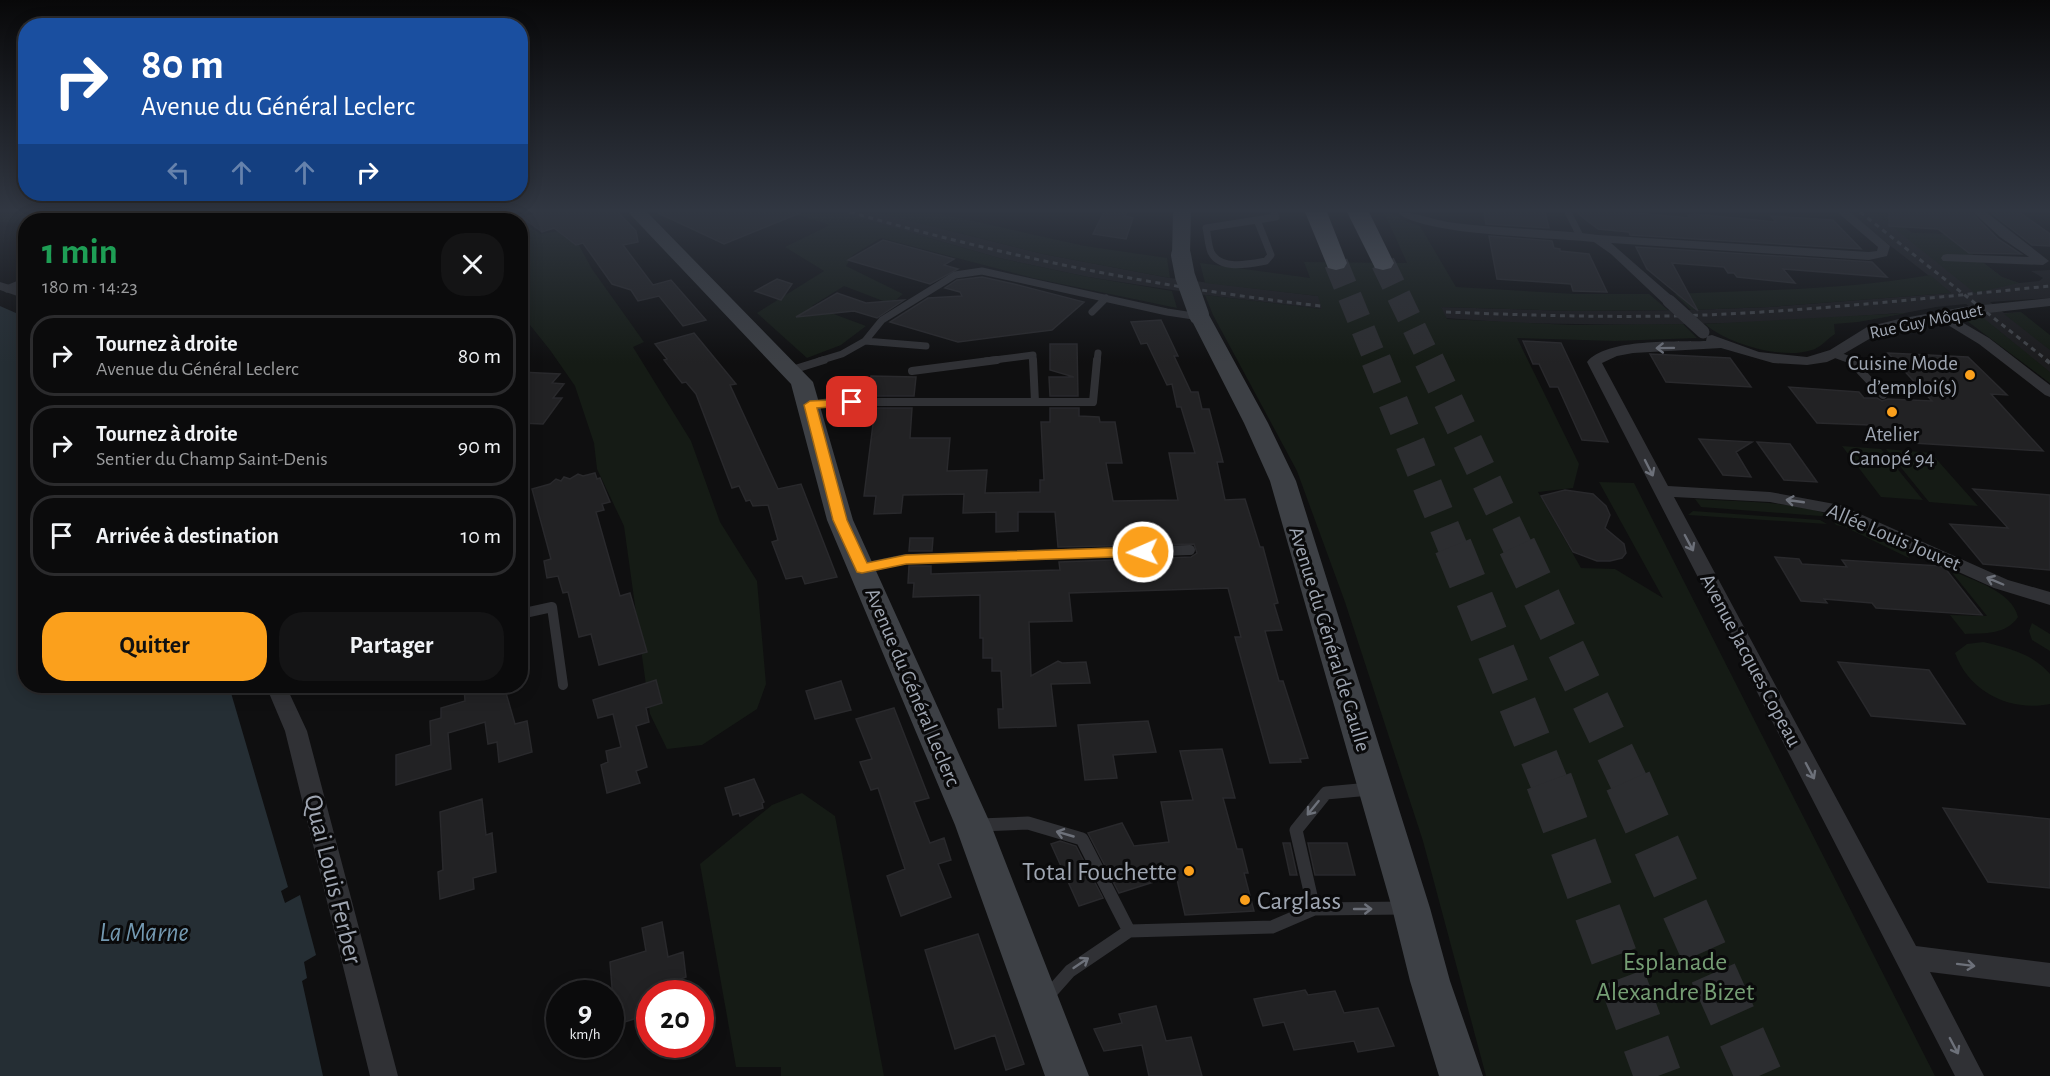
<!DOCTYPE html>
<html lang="fr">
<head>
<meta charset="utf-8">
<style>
  body { margin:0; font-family:"Alegreya Sans",sans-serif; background:#141415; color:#f1f3f6; height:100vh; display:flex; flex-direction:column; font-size:22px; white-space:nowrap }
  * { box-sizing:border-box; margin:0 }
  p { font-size:20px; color:#9a9b9d }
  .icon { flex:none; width:33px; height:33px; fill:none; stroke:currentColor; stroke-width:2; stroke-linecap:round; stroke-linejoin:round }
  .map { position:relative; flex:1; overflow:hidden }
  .drawer { position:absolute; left:18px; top:213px; width:510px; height:480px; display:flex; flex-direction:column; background:#0b0b0c; border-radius:24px; box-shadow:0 3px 15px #0003,0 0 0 2px #2b2b2d }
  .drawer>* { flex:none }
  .top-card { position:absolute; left:18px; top:18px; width:510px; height:183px; border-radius:24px; box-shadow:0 3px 15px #0003,0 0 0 2px #2b2b2d; background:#1a4fa0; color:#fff; overflow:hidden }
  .speed { position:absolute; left:546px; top:980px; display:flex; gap:12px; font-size:30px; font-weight:700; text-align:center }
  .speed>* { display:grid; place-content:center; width:78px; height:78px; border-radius:50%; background:#0b0b0c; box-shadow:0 3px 15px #0003,0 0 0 2px #2b2b2d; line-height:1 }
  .speed small { font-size:15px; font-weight:400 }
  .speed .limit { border:9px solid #d22; background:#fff; color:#111 }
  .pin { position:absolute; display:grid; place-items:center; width:51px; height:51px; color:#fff; margin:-26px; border-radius:12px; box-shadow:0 3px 9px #0006 }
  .me { position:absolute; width:66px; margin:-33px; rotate:268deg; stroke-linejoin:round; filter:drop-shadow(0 0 4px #0008) }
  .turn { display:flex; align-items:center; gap:21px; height:126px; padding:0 24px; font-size:27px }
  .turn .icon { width:78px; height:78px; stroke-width:2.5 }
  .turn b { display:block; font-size:42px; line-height:51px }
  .lanes { display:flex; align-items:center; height:57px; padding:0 24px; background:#0003; justify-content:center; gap:30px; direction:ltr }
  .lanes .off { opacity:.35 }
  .round { display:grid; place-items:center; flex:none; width:63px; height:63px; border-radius:24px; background:#141415 }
  .head { display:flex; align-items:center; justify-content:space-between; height:102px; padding:0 24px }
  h1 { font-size:36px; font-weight:600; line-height:45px; color:#1e9e55 }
  .button { display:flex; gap:12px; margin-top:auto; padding:12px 24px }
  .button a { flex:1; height:69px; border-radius:24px; background:#fba01c; color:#111; font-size:24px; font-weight:600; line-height:69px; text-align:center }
  .button a+a { background:#141415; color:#f1f3f6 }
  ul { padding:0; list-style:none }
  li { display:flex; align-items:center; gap:18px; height:81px; margin:0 12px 9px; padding:0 12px; border:3px solid #2b2b2d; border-radius:24px }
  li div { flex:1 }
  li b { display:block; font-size:22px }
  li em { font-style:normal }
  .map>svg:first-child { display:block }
  .built { fill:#1b1b1d }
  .green { fill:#151b15 }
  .water { fill:#252e34 }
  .building { fill:#222224; stroke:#29292c; stroke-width:1.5 }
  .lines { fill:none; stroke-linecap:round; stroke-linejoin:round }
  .motorway-tunnel-far3 { stroke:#2c2d30; stroke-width:24; stroke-dasharray:24 12; stroke-linecap:butt }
  .motorway-tunnel-far2 { stroke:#2c2d30; stroke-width:30; stroke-dasharray:30 15; stroke-linecap:butt }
  .motorway-tunnel-far1 { stroke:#2c2d30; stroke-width:38; stroke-dasharray:38 19; stroke-linecap:butt }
  .motorway-tunnel { stroke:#2c2d30; stroke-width:47; stroke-dasharray:47 23; stroke-linecap:butt }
  .service-far3 { stroke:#303135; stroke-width:7 }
  .service-far2 { stroke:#303135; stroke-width:8 }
  .service-far1 { stroke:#303135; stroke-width:10 }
  .service { stroke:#303135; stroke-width:13 }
  .minor { fill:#303135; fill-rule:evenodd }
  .secondary { fill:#3d4045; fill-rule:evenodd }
  .motorway { fill:#5b5f66; fill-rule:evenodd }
  .rail-far1 { stroke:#42454a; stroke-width:3; stroke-dasharray:5 4.5; stroke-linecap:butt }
  .rail { stroke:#42454a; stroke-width:4; stroke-dasharray:7 5; stroke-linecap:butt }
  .minor-bridge { stroke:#303135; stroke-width:13 }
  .secondary-bridge { stroke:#3d4045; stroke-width:20 }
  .oneway { stroke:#6d717a }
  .route { fill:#fba01c; stroke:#a36812; stroke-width:1.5 }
  .poi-dot { fill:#fba01c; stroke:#0a0a0b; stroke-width:2 }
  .labels { text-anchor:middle; stroke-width:6; stroke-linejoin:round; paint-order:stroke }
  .far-street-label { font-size:18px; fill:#9fa6b2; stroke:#0a0a0b }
  .poi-label { font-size:21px; fill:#9fa6b2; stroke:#0a0a0b; text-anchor:end }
  .street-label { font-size:21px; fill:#9fa6b2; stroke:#0a0a0b }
  .near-poi-label { font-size:26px; fill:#9fa6b2; stroke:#0a0a0b; text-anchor:end }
  .near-street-label { font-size:26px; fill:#9fa6b2; stroke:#0a0a0b }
  .near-park-label { font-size:26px; fill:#759e74; stroke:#0a0a0b }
  .near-water-label { font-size:27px; font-style:italic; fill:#7398b0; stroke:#0a0a0b }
</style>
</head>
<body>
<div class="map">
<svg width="2050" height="1076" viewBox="0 0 2050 1076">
  <rect width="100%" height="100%" fill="#0f0f10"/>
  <path class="built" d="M839,212H876L1043,254L1170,278L1318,296L1441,307L1573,311L1691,310L1769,307L1951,293L1847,212H1883L1912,233L1946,234L2002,277L2019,283L2039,281L2043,278L2031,271L2050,270V298L1990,302L2004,313L2020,312L2050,336V383L1964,317L1980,315L1966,304L1936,307L1858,322L1900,313L1773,322L1647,325L1514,323L1323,309L1205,295L1088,277L999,258Z"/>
  <path class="green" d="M0,212H47L24,223L0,222Z
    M394,212H522L511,216L518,220H414L413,218Z
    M789,212H839L999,258L1088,277L1172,291L1177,308L1033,278L881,238L853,255L846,266L903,294L891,304L844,286L812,306L866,326L841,345L807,358L757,313L824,271L785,247L830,225Z
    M876,212H932L1085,246L1167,258L1170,278L1043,254Z
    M1384,212C1394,213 1407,223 1420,226L1456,287L1575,294H1649L1668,310L1573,311L1441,307L1447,319L1572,325L1683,324L1697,338L1615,341L1517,338L1579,464L1573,488L1538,492L1581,568L1615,569L1663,598L1599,482L1634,483L1935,1076H1486L1423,841L1345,602L1297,471L1213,315L1205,295L1322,309L1318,296L1205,283L1200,263L1310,278L1304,262L1407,263Z
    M1874,212H1883L1911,233L1946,234L2002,277L2019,283L1975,293Z
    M521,222L541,234L565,230L574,236L592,269L644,342L633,347L691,441L720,522L757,581L766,684L757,709L702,745L667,749L650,714L624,526L597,469L594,443L575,386L550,350L522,315Z
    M1930,275L1951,293L1769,307L1691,310L1675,294C1760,290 1846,290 1930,275Z
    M2021,312L2050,335V350L2004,314Z
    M1907,313L1858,322L1834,324L1835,334C1827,339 1820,348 1812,350C1783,360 1727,344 1705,324Z
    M1981,316L2050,372V383L1967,321L1968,318Z
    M1842,446L1881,449L1923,500L1881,497Z
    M1886,449L1931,453L1978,506L1929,502Z
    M1695,499C1736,502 1796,500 1834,517L1701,507Z
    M1693,511L1820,520L1827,524L1688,515Z
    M1833,521L1847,522L1907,551L1909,558L1845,527L1836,525Z
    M1950,570C1972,580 2012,591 2018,617C2006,635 1985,633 1965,634L1950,615L1987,616Z
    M2032,623L2050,634V651L2032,640L2029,631Z
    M1983,642C2008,648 2032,653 2050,674V704C2010,712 1969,692 1955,653L1967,644Z
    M802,793L835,816L884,1076H781V1067H736L700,864L772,805Z"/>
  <path class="water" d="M0,306L25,317L26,686H229L288,887L281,891L285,903L300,895L316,955L304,962L307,978L302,981L323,1076H0Z"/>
  <path class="building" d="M533,212H618L636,231L638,242L623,245L653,285L671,280L706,320L683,326L659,296L638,301L631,290L612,284L583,243L576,245L554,228L542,232L523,218L535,214Z
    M656,212H800V213L724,244Z
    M1104,212H1127L1125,216L1133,218L1126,239L1093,234Z
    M1484,212H1545L1549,228L1486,224Z
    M1576,212H1626L1689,218L1688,215L1694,214L1776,222L1771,216L1833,220L1861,249L1630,235L1629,232L1598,229Z
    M1889,212H1971L1998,239L2021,254L1969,253L1938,229L1889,226Z
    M1990,212H2019L2050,234V246L2032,245Z
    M1489,236L1552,241L1554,248L1560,249V251L1589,254L1607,292L1573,291L1571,284L1497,279Z
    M883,240L954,259L944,265L958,269L930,284L848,260Z
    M1636,247L1872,262L1887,277L1783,269L1795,283L1737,277L1734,273H1728L1724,267L1672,263L1698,311L1647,269Z
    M982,277L1014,284L1084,302L1052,330L958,342L890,322L928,298L962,296L960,292L945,288L957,280Z
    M777,279L792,284L781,300L755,291Z
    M837,293L866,303L904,300L877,318L854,311L796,317Z
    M1161,320L1178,356H1174L1191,392H1198L1202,409H1209L1223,462H1217L1225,500L1245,499L1260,547H1263L1278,603L1274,604L1282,630L1265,631L1279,681H1283L1308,758L1300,759L1301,762L1270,763L1235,637H1241L1228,588L1069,593L1072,621L1029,622L1031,676L1058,661L1062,663L1086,662L1090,683L1051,684L1056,726L999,728L998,709H1003L1001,671H992V658H983V638H980V595L913,597L914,583H908L909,566H931V574L1060,570L1059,562L1191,557L1197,553L1194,544L1058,547L1055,512H1018V531L996,532V512L963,513L964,494L903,495L901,513L874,514L876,496H864L873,424H860L864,408H912L910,438H950L947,471L987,470L985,493L1040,492V480H1044L1041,422H1050V408H1079V416L1099,417L1100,422H1115L1122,463H1106L1113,501L1178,500L1169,453H1195L1181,407H1177L1172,384L1167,385L1147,343L1141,344L1131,322Z
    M694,333L736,384L730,385L778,489L801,484L837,577L805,584L802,576L786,579L772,542L778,540L768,505L753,506L750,500L746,501L739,486L732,488L696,394L686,382L682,383L664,360L667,359L655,344Z
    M1523,341L1561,343L1608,442L1582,440L1558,387H1550L1539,364H1533Z
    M1050,344H1077L1078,396H1050L1049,377H1074L1050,370Z
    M1888,353L1968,357L2007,395L1991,394L2043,451L1913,443L1908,436L1877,434L1870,425L1817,423L1789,387L1859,392L1864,398H1877L1882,401L1888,399L1932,401Z
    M1650,354L1730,358L1751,387L1666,382Z
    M520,372L560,374L552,383L564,384L553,398H562L543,424L520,423Z
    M871,376L916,377L914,396H867Z
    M1699,439L1752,442L1736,452L1751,477L1723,475Z
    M1757,442L1790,444L1817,482L1784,480Z
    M595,473L597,479L600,478L610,502L602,504L604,510L596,512L620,596L630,593L647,652L599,665L591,634L579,637L568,592L563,593L558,576L547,578L544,561L551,559L532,489L550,484L556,479L561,481L564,477L570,479L578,474L583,476Z
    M1973,489L2050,495V570L1983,564L1950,524L2008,528Z
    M1565,490L1593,494L1606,506L1610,515L1605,528L1624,544L1626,553L1622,558L1610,561H1597L1573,552L1541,496Z
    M910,538H933L932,551H909Z
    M1775,557L1799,559L1802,564L1847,567L1842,560L1940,566L1945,568L1982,615L1876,608L1872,603L1824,599L1827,603L1801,601Z
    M1838,662L1929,670L1965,724L1871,716Z
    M656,680L662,703L646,708L649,722L636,726L647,767L636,771L640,783L607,793L601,765L608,762L606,751L621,747L613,714L598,718L593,700Z
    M841,681L851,710L815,719L806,691Z
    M464,686H504L515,724L527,721L532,752L499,762L497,742L488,744L485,722L448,733L451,769L396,785V755L431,745L430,721L441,718V708L465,701Z
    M894,708L929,798L914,802L930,843L944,838L951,860L938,864L951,897L901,916L887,876L905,869L878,788L871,790L860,762L872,759L856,719Z
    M1148,721L1156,752L1113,755L1117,778L1085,780L1078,725Z
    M1222,749L1235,798H1223L1237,849H1242L1248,873H1244L1254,911L1185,915L1176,875L1119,893L1088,833L1122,823L1134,846L1169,842L1161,802L1193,800L1180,751Z
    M754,779L764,802L762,803L763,808L740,816L739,813L733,815L725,788Z
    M482,799L486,835L492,833L496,872L473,878L474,889L440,899L438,872L443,870L440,812Z
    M1943,808L2050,819V888L1988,882Z
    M1060,841L1076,846L1103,898L1079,906L1051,844Z
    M1283,843H1290L1297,875H1290Z
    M1308,843H1347L1355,875H1315Z
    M662,922L668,957L683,952L686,977L678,980L679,993H650V1014L615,1025L610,962L646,951L642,928Z
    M978,934L1024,1064L1006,1070L995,1035L955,1049L925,950Z
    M1305,990L1308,995L1335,991L1344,1013L1378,1008L1394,1046L1358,1052L1354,1041L1294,1050L1284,1022L1263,1026L1254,999Z
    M1156,1006L1166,1041L1191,1037L1202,1076H1149L1142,1045L1104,1051L1094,1029L1122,1023L1119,1014Z"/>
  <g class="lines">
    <path class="motorway-tunnel-far3" d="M1336,263L1376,361
      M1383,263L1430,361"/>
    <path class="motorway-tunnel-far2" d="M1376,360L1453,548
      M1429,360L1518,548"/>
    <path class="motorway-tunnel-far1" d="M1453,546L1549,782
      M1517,546L1629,782"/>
    <path class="motorway-tunnel" d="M1549,781L1658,1076
      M1628,781L1759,1076"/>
    <path class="service-far3" d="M1568,212L1580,236
      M181,220L203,212
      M262,220L283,212
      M1257,220L1271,255L1266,261C1250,264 1220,271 1211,252C1208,245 1208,236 1206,228L1276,217L1274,212
      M7,289L26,281
      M1092,312L1106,298
      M865,341L926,346
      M1834,354L1853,361
      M819,361L842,354L865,341L882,320L955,275L982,271L1167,312L1200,317
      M986,361L1033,355V361
      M1097,361L1098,353"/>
    <path class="service-far2" d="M1033,360L1035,402
      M1850,360L1883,395
      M792,370L824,360
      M912,371L997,360
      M810,405L830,402H1093L1097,360"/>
    <path class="service-far1" d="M863,568L906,559L1190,550
      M520,614L552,607L563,685"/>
    <path class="service" d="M980,825L1028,823L1082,839L1129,931
      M1314,909L1405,908
      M1046,998L1070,971L1129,931L1272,927L1314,909L1296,830L1326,793L1370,789"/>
    <path class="minor" d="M1397,212C1417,212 1436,221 1455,223C1503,229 1550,229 1598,235L1869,252L1877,251L1878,247L1837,212H1850L1890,246L1887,256L1869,260L1611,243L1674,298L1676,301L1674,304H1664L1611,254L1594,242C1554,237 1421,236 1397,212Z
      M1973,212H1986L2049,261L2043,265L1943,261L1941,258L1943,255L1947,254L2029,257L2000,237Z
      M0,282L26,290V299L0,290Z
      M2050,298V306L1953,317L1989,338L2050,385V397L2045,395L1979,344L1938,319L1883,331L1840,356L1827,362L1807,365L1773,363L1721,348L1633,353L1617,356L1602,363L1668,486L1770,492L1840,505L2008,580L2050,592V605L1994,588L1828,513L1770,502L1674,497L1916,946L2050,963V987L1930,972L1984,1076H1955L1587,362C1606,338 1677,342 1706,341L1707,336L1712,335L1759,352L1807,357L1830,350L1867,327L1899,319L1964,307Z
      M266,686H286L307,731L398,1076H370L285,731Z"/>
    <path class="secondary" d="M628,212H647L813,382L853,520L991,825L1089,1076H1045L955,825L827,520L791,384Z
      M1173,212H1191L1190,255L1188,259H1174L1172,255Z
      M1199,309L1206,311L1209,315L1268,423L1296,481L1430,908L1450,981L1483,1076H1439L1410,981L1392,908L1270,481L1244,423L1189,315L1192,311Z"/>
    <path class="motorway" d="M1305,212H1327L1347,263L1344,268L1336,270L1328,268Z
      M1347,212H1369L1394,263L1391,268L1383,270L1375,268Z"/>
    <path class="rail-far1" d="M850,212C1005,257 1161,288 1321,306
      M1860,212L2048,361
      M1446,312C1546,316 1646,319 1746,313C1848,307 1949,296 2050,286"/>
    <path class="rail" d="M2046,360L2050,363"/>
    <path class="minor-bridge" d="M1669,301L1703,332"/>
    <path class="secondary-bridge" d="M1181,255L1185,276L1199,315"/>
  </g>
  <defs><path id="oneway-shaft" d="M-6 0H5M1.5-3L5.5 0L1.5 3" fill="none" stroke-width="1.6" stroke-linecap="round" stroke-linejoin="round" transform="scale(1.5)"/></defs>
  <g class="oneway">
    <use href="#oneway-shaft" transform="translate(1665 348) rotate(179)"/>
    <use href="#oneway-shaft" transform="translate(1649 468) rotate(63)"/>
    <use href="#oneway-shaft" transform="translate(1795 501) rotate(-172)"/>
    <use href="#oneway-shaft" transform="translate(1689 543) rotate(62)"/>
    <use href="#oneway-shaft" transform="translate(1995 581) rotate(-157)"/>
    <use href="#oneway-shaft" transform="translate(1810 771) rotate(62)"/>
    <use href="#oneway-shaft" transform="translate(1313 808) rotate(129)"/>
    <use href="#oneway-shaft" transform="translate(1065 834) rotate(-164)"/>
    <use href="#oneway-shaft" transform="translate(1363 909)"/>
    <use href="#oneway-shaft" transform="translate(1081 963) rotate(-34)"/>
    <use href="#oneway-shaft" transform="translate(1966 965) rotate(7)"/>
    <use href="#oneway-shaft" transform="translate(1954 1046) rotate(62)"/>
  </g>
  <linearGradient id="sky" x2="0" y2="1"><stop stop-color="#080809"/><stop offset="0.58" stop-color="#313742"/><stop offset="1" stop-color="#313742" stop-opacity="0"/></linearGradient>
  <rect width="2050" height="363" fill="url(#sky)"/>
  <path class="route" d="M852,399L856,400V405L817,408L847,520L867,563L906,555L1143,547L1149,552L1143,556L906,564L862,573L857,572L833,520L804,405L810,401Z"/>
  <g class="poi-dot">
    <circle cx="1970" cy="375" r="6"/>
    <circle cx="1892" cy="412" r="6"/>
    <circle cx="1189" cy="871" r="6"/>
    <circle cx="1245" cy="900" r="6"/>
  </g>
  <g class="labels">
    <g class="far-street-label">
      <text transform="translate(1926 321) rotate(-12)" y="6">Rue Guy Môquet</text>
    </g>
    <g class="poi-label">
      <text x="1958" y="370">Cuisine Mode<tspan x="1958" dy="24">d’emploi(s)</tspan></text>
      <text x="1892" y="441" text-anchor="middle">Atelier<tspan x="1892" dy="24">Canopé 94</tspan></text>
    </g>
    <g class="street-label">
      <text transform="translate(1894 537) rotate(23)" y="7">Allée Louis Jouvet</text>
      <text transform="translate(1330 639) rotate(73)" y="7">Avenue du Général de Gaulle</text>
      <text transform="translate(1751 660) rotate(62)" y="7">Avenue Jacques Copeau</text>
      <text transform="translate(913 687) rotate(67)" y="7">Avenue du Général Leclerc</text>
    </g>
    <g class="near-poi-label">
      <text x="1177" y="880">Total Fouchette</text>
      <text x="1257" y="909" text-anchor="start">Carglass</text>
    </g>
    <g class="near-street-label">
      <text transform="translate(334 879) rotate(76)" y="9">Quai Louis Ferber</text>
    </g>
    <g class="near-park-label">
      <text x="1675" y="970">Esplanade<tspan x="1675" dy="30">Alexandre Bizet</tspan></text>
    </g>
    <g class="near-water-label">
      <text x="144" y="941">La Marne</text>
    </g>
  </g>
</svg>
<div class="speed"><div>9<small>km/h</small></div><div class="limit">20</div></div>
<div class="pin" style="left:852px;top:402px;background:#d93025"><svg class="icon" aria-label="arrive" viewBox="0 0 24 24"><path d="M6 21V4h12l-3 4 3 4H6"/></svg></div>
<svg class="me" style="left:1143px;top:552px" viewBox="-20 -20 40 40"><circle r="17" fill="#fba01c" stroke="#fff" stroke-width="3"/><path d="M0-11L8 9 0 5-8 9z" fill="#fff"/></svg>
<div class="top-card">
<div class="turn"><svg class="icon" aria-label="right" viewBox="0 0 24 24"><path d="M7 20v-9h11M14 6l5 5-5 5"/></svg><div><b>80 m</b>Avenue du Général Leclerc</div></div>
<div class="lanes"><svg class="icon off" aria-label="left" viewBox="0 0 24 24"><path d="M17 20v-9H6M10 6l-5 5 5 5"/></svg><svg class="icon off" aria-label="ahead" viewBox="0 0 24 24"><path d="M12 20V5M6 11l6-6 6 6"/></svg><svg class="icon off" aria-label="ahead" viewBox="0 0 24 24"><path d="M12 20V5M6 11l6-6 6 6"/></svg><svg class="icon" aria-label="right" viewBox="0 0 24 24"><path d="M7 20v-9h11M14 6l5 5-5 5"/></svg></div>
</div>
<section class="drawer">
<div class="head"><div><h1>1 min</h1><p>180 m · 14:23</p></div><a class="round"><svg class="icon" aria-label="close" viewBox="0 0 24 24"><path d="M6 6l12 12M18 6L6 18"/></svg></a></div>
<ul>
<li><svg class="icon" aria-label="right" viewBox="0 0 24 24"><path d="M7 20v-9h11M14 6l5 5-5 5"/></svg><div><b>Tournez à droite</b><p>Avenue du Général Leclerc</p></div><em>80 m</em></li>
<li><svg class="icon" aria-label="right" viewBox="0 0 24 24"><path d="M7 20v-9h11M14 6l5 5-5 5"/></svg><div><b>Tournez à droite</b><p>Sentier du Champ Saint-Denis</p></div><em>90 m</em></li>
<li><svg class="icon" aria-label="arrive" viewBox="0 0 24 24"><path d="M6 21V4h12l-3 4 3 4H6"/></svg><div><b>Arrivée à destination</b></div><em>10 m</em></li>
</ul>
<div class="button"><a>Quitter</a><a>Partager</a></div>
</section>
</div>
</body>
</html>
